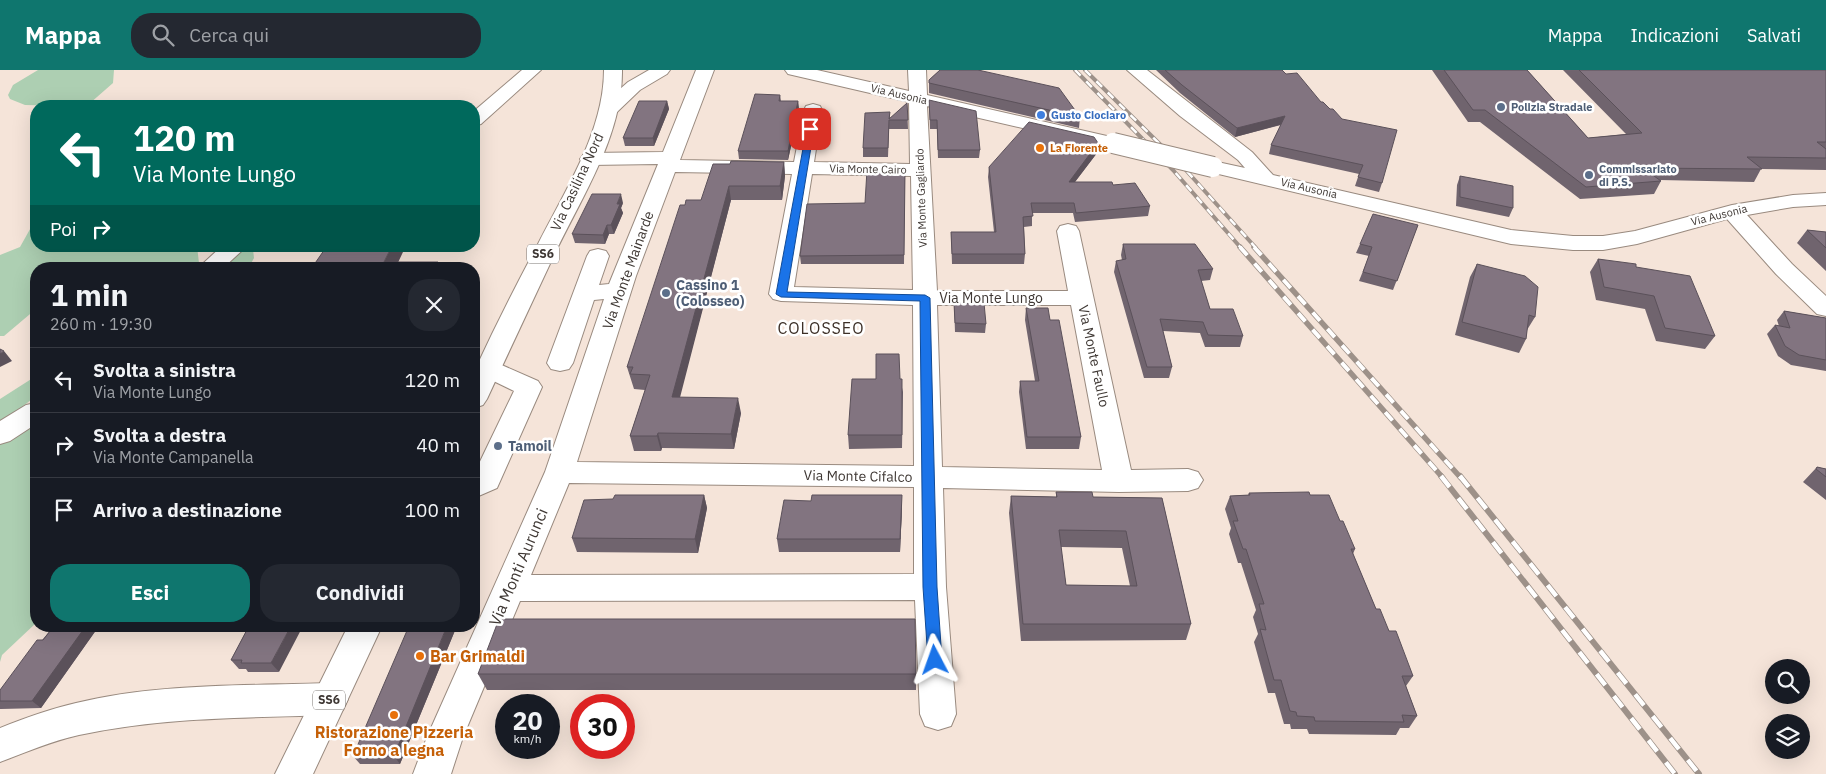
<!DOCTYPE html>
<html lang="it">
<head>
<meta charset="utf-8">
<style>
  body { margin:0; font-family:"IBM Plex Sans",sans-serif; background:#242831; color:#f1f3f6; height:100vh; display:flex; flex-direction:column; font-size:19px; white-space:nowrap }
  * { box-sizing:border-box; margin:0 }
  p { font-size:16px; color:#9ea1a6 }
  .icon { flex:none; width:28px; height:28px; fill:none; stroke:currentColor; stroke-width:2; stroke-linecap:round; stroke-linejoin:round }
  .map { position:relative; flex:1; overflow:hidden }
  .drawer { position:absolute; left:30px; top:192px; width:450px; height:370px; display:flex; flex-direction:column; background:#171b24; border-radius:20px; box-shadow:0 5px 20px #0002 }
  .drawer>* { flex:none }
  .guide { position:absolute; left:30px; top:30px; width:450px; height:152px; border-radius:20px; box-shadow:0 5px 20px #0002; background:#00695c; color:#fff; overflow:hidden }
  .buttons { position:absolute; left:1765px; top:589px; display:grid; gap:10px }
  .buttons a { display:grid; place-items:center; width:45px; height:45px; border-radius:50%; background:#171b24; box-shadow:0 5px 20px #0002; font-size:25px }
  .speed { position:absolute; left:495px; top:624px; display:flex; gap:10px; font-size:25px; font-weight:700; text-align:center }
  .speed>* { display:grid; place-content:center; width:65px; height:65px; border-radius:50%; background:#171b24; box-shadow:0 5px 20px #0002; line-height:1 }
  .speed small { font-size:12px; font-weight:400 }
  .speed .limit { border:8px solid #d22; background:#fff; color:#111 }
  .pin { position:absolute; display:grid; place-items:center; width:42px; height:42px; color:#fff; margin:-21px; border-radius:10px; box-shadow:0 2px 8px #0006 }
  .me { position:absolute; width:55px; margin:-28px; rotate:356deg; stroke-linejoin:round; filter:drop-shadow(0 0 4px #0008) }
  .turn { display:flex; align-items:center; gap:18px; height:105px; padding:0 20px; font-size:22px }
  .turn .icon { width:65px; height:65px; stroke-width:2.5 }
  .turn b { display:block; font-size:35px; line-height:42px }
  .then { display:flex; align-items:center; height:48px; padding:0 20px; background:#0003; gap:10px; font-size:19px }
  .round { display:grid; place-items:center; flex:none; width:52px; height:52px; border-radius:20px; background:#242831 }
  .summary { display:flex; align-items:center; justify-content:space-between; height:85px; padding:0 20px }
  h1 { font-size:30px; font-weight:700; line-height:38px }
  .button { display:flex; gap:10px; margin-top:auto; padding:10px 20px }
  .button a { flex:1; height:58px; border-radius:20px; background:#0f766e; color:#fff; font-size:20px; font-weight:700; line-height:58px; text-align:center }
  .button a+a { background:#242831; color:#f1f3f6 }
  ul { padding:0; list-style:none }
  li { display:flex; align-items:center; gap:15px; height:65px; padding:0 20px; border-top:1px solid #363941 }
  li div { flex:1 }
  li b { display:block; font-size:19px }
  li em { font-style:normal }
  header { display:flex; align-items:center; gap:30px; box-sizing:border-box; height:70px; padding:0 25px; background:#0f766e; color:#fff }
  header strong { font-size:24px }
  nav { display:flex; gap:28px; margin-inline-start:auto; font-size:18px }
  .search { width:350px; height:45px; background:#242831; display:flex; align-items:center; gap:12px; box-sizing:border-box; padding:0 18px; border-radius:20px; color:#9ea1a6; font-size:19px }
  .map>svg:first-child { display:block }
  .green { fill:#adcfb2 }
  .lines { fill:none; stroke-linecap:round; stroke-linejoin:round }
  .minor-casing { stroke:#998a7f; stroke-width:2 }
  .major-casing { stroke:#998a7f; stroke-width:2 }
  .minor { fill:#fff; fill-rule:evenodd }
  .major { fill:#fff; fill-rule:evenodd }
  .rail-far2-casing { stroke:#9d9189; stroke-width:4 }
  .rail-far1-casing { stroke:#9d9189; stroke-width:5.5 }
  .rail-casing { stroke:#9d9189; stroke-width:6 }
  .rail-far2 { stroke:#fff; stroke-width:2.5; stroke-dasharray:8; stroke-linecap:butt }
  .rail-far1 { stroke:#fff; stroke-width:4; stroke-dasharray:11; stroke-linecap:butt }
  .rail { stroke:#fff; stroke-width:4.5; stroke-dasharray:14; stroke-linecap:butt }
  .minor-bridge-casing { stroke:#998a7f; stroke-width:22; stroke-linecap:butt }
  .minor-bridge { stroke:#fff; stroke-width:20 }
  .wall { fill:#70646e; fill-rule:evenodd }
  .shaded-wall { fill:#5b515a }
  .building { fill:#827480; stroke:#5b515a; fill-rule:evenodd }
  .route { fill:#1a73e8; stroke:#114b97 }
  .service-dot { fill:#5c6f8a; stroke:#fff; stroke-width:2 }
  .shop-dot { fill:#3f7fe0; stroke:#fff; stroke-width:2 }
  .food-dot { fill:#e8710a; stroke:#fff; stroke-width:2 }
  .labels { text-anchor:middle; stroke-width:5; stroke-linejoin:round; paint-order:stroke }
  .far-street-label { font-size:11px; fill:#3f3834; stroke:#fff }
  .far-service-label { font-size:11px; font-weight:bold; fill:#4e5e75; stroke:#fff; text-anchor:start }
  .far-shop-label { font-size:11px; font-weight:bold; fill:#366cbe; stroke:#fff; text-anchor:start }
  .far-food-label { font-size:11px; font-weight:bold; fill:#c56008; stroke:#fff; text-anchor:start }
  .shield { fill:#fff; stroke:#797471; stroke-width:1 }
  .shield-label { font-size:12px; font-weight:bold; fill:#3f3834 }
  .street-label { font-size:14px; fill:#3f3834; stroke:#fff }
  .service-label { font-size:14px; font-weight:bold; fill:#4e5e75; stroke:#fff; text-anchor:start }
  .quarter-label { font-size:16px; letter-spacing:1px; fill:#3d3027; stroke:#fff }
  .near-street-label { font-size:16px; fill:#3f3834; stroke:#fff }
  .near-food-label { font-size:16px; font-weight:bold; fill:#c56008; stroke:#fff; text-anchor:start }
</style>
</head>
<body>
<header>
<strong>Mappa</strong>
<div class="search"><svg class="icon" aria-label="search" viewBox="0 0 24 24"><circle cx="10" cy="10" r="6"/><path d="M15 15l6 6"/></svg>Cerca qui</div>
<nav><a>Mappa</a><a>Indicazioni</a><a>Salvati</a></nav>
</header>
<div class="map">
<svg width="1826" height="704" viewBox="0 0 1826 704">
  <rect width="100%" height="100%" fill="#f5e4d9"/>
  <path class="green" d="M38,0H114L113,13L89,34L72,36L25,35L10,29L8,25L13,15Z
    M36,135V176H197L199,193L193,199H36V239L4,266H0V185L20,177L34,152Z
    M253,179L254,188L248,199H217L236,183Z
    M36,306V326L0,354V329Z
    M36,350V553L2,585L0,592V372Z"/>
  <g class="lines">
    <defs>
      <path id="minor" d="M522,0H541L481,54L474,56V41Z
        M649,0H670L667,4L640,20L617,42L610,44L603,42L601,38L603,34L628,12Z
        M696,0H714L680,90L794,92L804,40L806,36L813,34L820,36L822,40L814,92L910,94L909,32L788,4L785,0H817L909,21L908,0H926L927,25L1120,69L1123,73L1120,77L1113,79L927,36L937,221H1068L1057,161L1060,156L1068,154L1076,156L1079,161L1131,400L1188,399L1198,402L1203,410L1198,418L1188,421L1119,422L943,418L946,517L956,644L951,656L938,660L925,656L920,644L915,530L520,531L463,667L451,704H413L427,667L545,402L604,229L594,230L573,293L569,299L560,301L551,299L547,293L587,186L590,181L598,179L606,181L609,186L599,215L609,214L658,94L590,95L583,93L580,89L583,85L590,83L663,82ZM675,102L792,104L769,224L773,229L781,231L913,235L914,396L577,392L636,206ZM812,104L911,106L913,220L794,217ZM937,235H1071L1102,400L942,397ZM569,413L914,417V504L531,505Z
        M1127,0H1147L1252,82L1273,105L1511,160L1573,166H1603L1635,161L1732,135L1793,125L1826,123V135L1793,137L1747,145L1792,194L1826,226V246L1817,244L1776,204L1727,149L1637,174L1603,180H1573L1511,174L1206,101L1203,97L1206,93L1213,91L1245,98L1238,90L1180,46Z
        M222,176H247L222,199H197Z
        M488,289L538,311L542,317L497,418L474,428V404L514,321L479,304L475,298L479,292Z
        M36,333V354L10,371L0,374V351L26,335Z
        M330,613L343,618L348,629L343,640L330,645C246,648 162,647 79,665C52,671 26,682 0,692V658C25,648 50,639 76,633C158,613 246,616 330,613Z"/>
      <path id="major" d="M604,0H622C623,64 583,125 556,181C533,230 510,279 487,329L483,335L474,338V302C494,259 515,217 537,176C564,122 604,62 604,0Z
        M348,556H382L313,704H275Z"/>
    </defs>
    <use href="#minor" class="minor-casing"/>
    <use href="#major" class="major-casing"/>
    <use href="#minor" class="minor"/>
    <use href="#major" class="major"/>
    <defs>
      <path id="rail-far2" d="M1075,0L1173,100L1241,178
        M1085,0L1184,98L1256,178"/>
      <path id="rail-far1" d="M1240,177L1443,408
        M1254,177L1461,408"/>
      <path id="rail" d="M1441,406L1675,704
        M1460,406L1699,704"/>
    </defs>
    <use href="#rail-far2" class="rail-far2-casing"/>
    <use href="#rail-far1" class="rail-far1-casing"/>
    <use href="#rail" class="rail-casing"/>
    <use href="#rail-far2" class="rail-far2"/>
    <use href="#rail-far1" class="rail-far1"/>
    <use href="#rail" class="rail"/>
    <defs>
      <path id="minor-bridge" d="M1113,73L1213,97"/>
    </defs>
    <use href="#minor-bridge" class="minor-bridge-casing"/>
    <use href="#minor-bridge" class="minor-bridge"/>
  </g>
  <path class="wall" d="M940,0H982L980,1L1080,47L1079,58L929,23V10Z
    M1156,0H1282L1382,113L1379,122L1355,116L1359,104L1269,84L1271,75L1281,55L1235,67L1180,23Z
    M1432,0H1527L1588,68L1626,64L1563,0H1826V100L1761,99L1754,112L1660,110L1661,111L1654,124L1580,129L1480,52H1468Z
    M780,25L781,31H798L799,40L788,90L739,89L738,81Z
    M929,30L980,80L979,88H938L937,59H930Z
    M667,31L669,39L654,76H625L623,68Z
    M907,33L908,59H889L888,87H863V78L890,42V49Z
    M1097,83L1075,112L1113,115L1150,136L1148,146L1075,152L1073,143H1032V156L1024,157L1025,184L1024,194H952L951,162H994L988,107L989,97Z
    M784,92L785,106L782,130H731L679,328L741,343L734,379L662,378L661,381H634L630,366L645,320L634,319L627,297L685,135L701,130L730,94Z
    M905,101L904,194H801L800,186Z
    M1460,106L1513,138L1509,147L1456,136L1457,115Z
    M623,133L621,138L623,143L614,164H609L605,174L575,173L572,164Z
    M1418,155L1393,220L1359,211L1369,186L1356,183L1360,174Z
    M1807,160L1826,162V201L1797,173Z
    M1123,174L1213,199L1210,210L1201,211L1210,239L1243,266L1240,277H1205L1200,263L1163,261L1172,297L1169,308H1144L1114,202L1116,191L1122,190L1121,185Z
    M1598,189L1636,197L1715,266L1705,279L1656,271L1645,239L1596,230L1590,202Z
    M1477,194L1535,247L1527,260L1526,269L1519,283L1455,265L1470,207Z
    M954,233L986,254L985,263L955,262Z
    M1026,238L1050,250L1081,367L1079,379H1026L1019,322L1020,311H1035L1025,250Z
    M1784,241L1826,248V301L1791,295L1778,286L1767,264L1775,255L1779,256L1777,250Z
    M900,309L903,322L902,378L849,379L848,365Z
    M1817,397L1826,399V430L1803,412Z
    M1056,422L1093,427L1162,428L1191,554L1186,570L1021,571L1009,443L1011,426L1056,427ZM1061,477L1122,478L1130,516L1066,515Z
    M1249,423L1310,425L1340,451L1355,479L1353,484L1376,539L1389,561L1413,606L1406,616L1417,646L1409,658H1400L1396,665L1309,664L1307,659H1291L1290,654H1284L1275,623H1268L1254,572L1258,564L1253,547L1256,540L1241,493H1238L1229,464L1231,458L1225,439L1230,426L1248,425Z
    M704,425L707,438L698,483L577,482L572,468Z
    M902,438L900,482H779L777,469Z
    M54,556H99L41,638L1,639H0V620Z
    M249,556L279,602H248L246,599H239L231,590Z
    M456,558L400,694H360L353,686Z
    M478,604H916V620H487Z"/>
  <path class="shaded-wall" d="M667,31L669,39L654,76L653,68Z
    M798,31L799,40L788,90V81Z
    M1285,46L1283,54L1235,67L1237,58Z
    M1098,73L1097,83L1068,121L1069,112Z
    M784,92L785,106L782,130L780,116Z
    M729,116L731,130L676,343L672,327Z
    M621,124L623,133L621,138L623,143L614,164L611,155L617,134Z
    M607,155L609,164L605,174L603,165Z
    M392,176H401L403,182L395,199L384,192Z
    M438,192L441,199H434Z
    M4,281L12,291L0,297V284Z
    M738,328L741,343L734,379L731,364Z
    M658,363L662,378L661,381L657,366Z
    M704,425L707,438L698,483L695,469Z
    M902,425V438L900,482V469Z
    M86,556H99L41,638L32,631Z
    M291,556H303L279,602L271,593Z
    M447,556H454L456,558L400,694L394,686Z"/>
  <path class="building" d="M940,0H978L1059,18L1080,47L929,13V10Z
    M1165,0H1282L1286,4L1297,3L1321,32H1323L1330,39H1333L1342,49L1397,60L1382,113L1358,107L1363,95L1271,75L1285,46L1237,58L1182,15Z
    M1444,0H1527L1588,68L1642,63L1579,0H1826V72H1817L1826,79V88L1747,87L1762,99L1643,98L1661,111L1586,117L1485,40H1473Z
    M755,24L780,25L779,31H798L788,81H738Z
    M929,30L976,41L980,80H938L937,50H930Z
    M639,31H667L653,68H623Z
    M907,33L908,50H889L888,78H863L865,43L890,42L889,49Z
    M1029,52L1094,67L1098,73L1069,112H1112L1113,115L1135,113L1150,136L1076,143L1074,133H1031L1033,146L1023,147L1025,184H952L951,162H996L989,97Z
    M731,91L784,92L780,116H729L672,327L738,328L731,364L658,363L657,366H630L650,305L630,304L633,297H627L680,135H685L686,130H701L713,94H730Z
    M867,100L905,101L904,185L800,186L807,134L865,133Z
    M1460,106L1513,116V138L1460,127Z
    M592,124H621L617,134H620L611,155H607L603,165L572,164Z
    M1373,144L1418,155L1397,211L1363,202L1372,177L1360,174Z
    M1807,160L1826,162V178Z
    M1123,174H1195L1213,199L1198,200L1210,239H1233L1243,266L1208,265L1203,252L1160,249L1172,297H1147L1116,191L1126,189Z
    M327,176H392L384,192H438L434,199H311Z
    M1598,189L1636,194V197L1690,206L1715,266L1665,258L1654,226L1604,217Z
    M1477,194L1525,206L1538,217L1535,247L1529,245L1526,269L1462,252Z
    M954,233H984L986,254L955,253Z
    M1026,238H1048L1050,250H1059L1081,367H1027L1020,311H1039Z
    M1784,241L1826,248V290L1799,285L1785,276L1775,255L1790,258Z
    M0,279L4,281L0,284Z
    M876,284H899L900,309H902V365H848L852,309H876Z
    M1817,397L1826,399V407L1816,399Z
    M1056,422H1092L1093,427L1162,428L1191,554H1023L1011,426L1057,427ZM1059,460L1126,461L1137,516L1066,515Z
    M1309,422L1310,425H1329L1340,451H1343L1355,479H1351L1376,539H1380L1389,561H1396L1413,606H1402L1417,646L1402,645L1404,652L1315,651L1314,647L1297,646L1296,642L1290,641L1281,610H1274L1260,559L1266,560L1259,534H1264L1246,479H1243L1233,451H1238L1230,426L1250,425L1249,423Z
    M615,425H704L695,469L572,468L584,430L613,429Z
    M812,425H902L900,469H777L784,430L811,431Z
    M499,549H915L916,604H478Z
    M54,556H86L32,631H0V620L37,570H43Z
    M249,556H291L271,593H241L242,590H231Z
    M409,556H447L394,686H353Z"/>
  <path class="route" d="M807,57L814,59L787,222L925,225L930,228L937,517L942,590L940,594L935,596L930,594L928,590L923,517L920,231L781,227L776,224Z"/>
  <g class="service-dot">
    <circle cx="1501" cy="37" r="5"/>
    <circle cx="1589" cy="105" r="5"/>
    <circle cx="666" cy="223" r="5"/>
    <circle cx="498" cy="376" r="5"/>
  </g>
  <circle class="shop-dot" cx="1041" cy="45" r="5"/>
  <g class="food-dot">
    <circle cx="1040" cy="78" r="5"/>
    <circle cx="420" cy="586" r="5"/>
    <circle cx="394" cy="645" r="5"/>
  </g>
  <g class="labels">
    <g class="far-street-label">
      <text transform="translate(899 24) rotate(13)" y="4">Via Ausonia</text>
      <text transform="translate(868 99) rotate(1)" y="4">Via Monte Cairo</text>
      <text transform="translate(1309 118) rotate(13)" y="4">Via Ausonia</text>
      <text transform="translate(921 128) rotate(-92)" y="4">Via Monte Gagliardo</text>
      <text transform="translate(1719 145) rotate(-14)" y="4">Via Ausonia</text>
    </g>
    <g class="far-service-label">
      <text x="1511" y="41">Polizia Stradale</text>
      <text x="1599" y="103">Commissariato<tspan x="1599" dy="13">di P.S.</tspan></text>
    </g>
    <g class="far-shop-label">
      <text x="1051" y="49">Gusto Ciociaro</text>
    </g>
    <g class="far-food-label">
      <text x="1050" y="82">La Fiorente</text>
    </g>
    <g class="shield">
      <rect x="527" y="174.5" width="32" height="19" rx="4"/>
      <rect x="313" y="620.5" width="32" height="19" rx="4"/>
    </g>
    <g class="shield-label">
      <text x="543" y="188">SS6</text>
      <text x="329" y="634">SS6</text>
    </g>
    <g class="street-label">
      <text transform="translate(577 112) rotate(-65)" y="5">Via Casilina Nord</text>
      <text transform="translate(628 200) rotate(-70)" y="5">Via Monte Mainarde</text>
      <text x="991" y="233">Via Monte Lungo</text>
      <text transform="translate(1094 286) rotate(78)" y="5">Via Monte Faullo</text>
      <text transform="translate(858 406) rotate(1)" y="5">Via Monte Cifalco</text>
    </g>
    <g class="service-label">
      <text x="676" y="220">Cassino 1<tspan x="676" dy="16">(Colosseo)</tspan></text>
      <text x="508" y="381">Tamoil</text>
    </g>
    <g class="quarter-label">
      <text x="821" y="264">COLOSSEO</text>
    </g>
    <g class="near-street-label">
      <text transform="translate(518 497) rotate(-67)" y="6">Via Monti Aurunci</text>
    </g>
    <g class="near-food-label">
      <text x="430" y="592">Bar Grimaldi</text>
      <text x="394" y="668" text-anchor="middle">Ristorazione Pizzeria<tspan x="394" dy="18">Forno a legna</tspan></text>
    </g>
  </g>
</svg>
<div class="buttons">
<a><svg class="icon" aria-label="search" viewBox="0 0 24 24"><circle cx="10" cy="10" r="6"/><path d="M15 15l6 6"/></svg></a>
<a><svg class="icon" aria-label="layers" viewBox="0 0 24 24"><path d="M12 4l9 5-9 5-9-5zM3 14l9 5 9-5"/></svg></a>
</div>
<div class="speed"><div>20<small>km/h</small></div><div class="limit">30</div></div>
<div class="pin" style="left:810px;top:59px;background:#d93025"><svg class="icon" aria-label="arrive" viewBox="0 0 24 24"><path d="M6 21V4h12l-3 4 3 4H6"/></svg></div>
<svg class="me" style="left:935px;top:590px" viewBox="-20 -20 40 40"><path d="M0-17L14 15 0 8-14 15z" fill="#1a73e8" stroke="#fff" stroke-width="4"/></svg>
<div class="guide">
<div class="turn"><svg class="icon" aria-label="left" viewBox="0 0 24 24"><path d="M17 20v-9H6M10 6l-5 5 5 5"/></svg><div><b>120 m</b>Via Monte Lungo</div></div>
<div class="then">Poi<svg class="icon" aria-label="right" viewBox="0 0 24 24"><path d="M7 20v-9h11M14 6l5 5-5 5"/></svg></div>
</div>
<section class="drawer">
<div class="summary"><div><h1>1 min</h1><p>260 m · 19:30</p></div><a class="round"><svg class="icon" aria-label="close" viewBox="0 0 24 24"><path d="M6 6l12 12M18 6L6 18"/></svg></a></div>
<ul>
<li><svg class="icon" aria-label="left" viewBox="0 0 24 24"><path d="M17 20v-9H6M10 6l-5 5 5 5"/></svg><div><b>Svolta a sinistra</b><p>Via Monte Lungo</p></div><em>120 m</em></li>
<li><svg class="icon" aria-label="right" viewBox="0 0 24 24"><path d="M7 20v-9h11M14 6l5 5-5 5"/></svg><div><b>Svolta a destra</b><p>Via Monte Campanella</p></div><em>40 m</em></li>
<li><svg class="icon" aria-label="arrive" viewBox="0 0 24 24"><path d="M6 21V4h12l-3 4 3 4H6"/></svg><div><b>Arrivo a destinazione</b></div><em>100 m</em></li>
</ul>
<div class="button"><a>Esci</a><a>Condividi</a></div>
</section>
</div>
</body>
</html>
